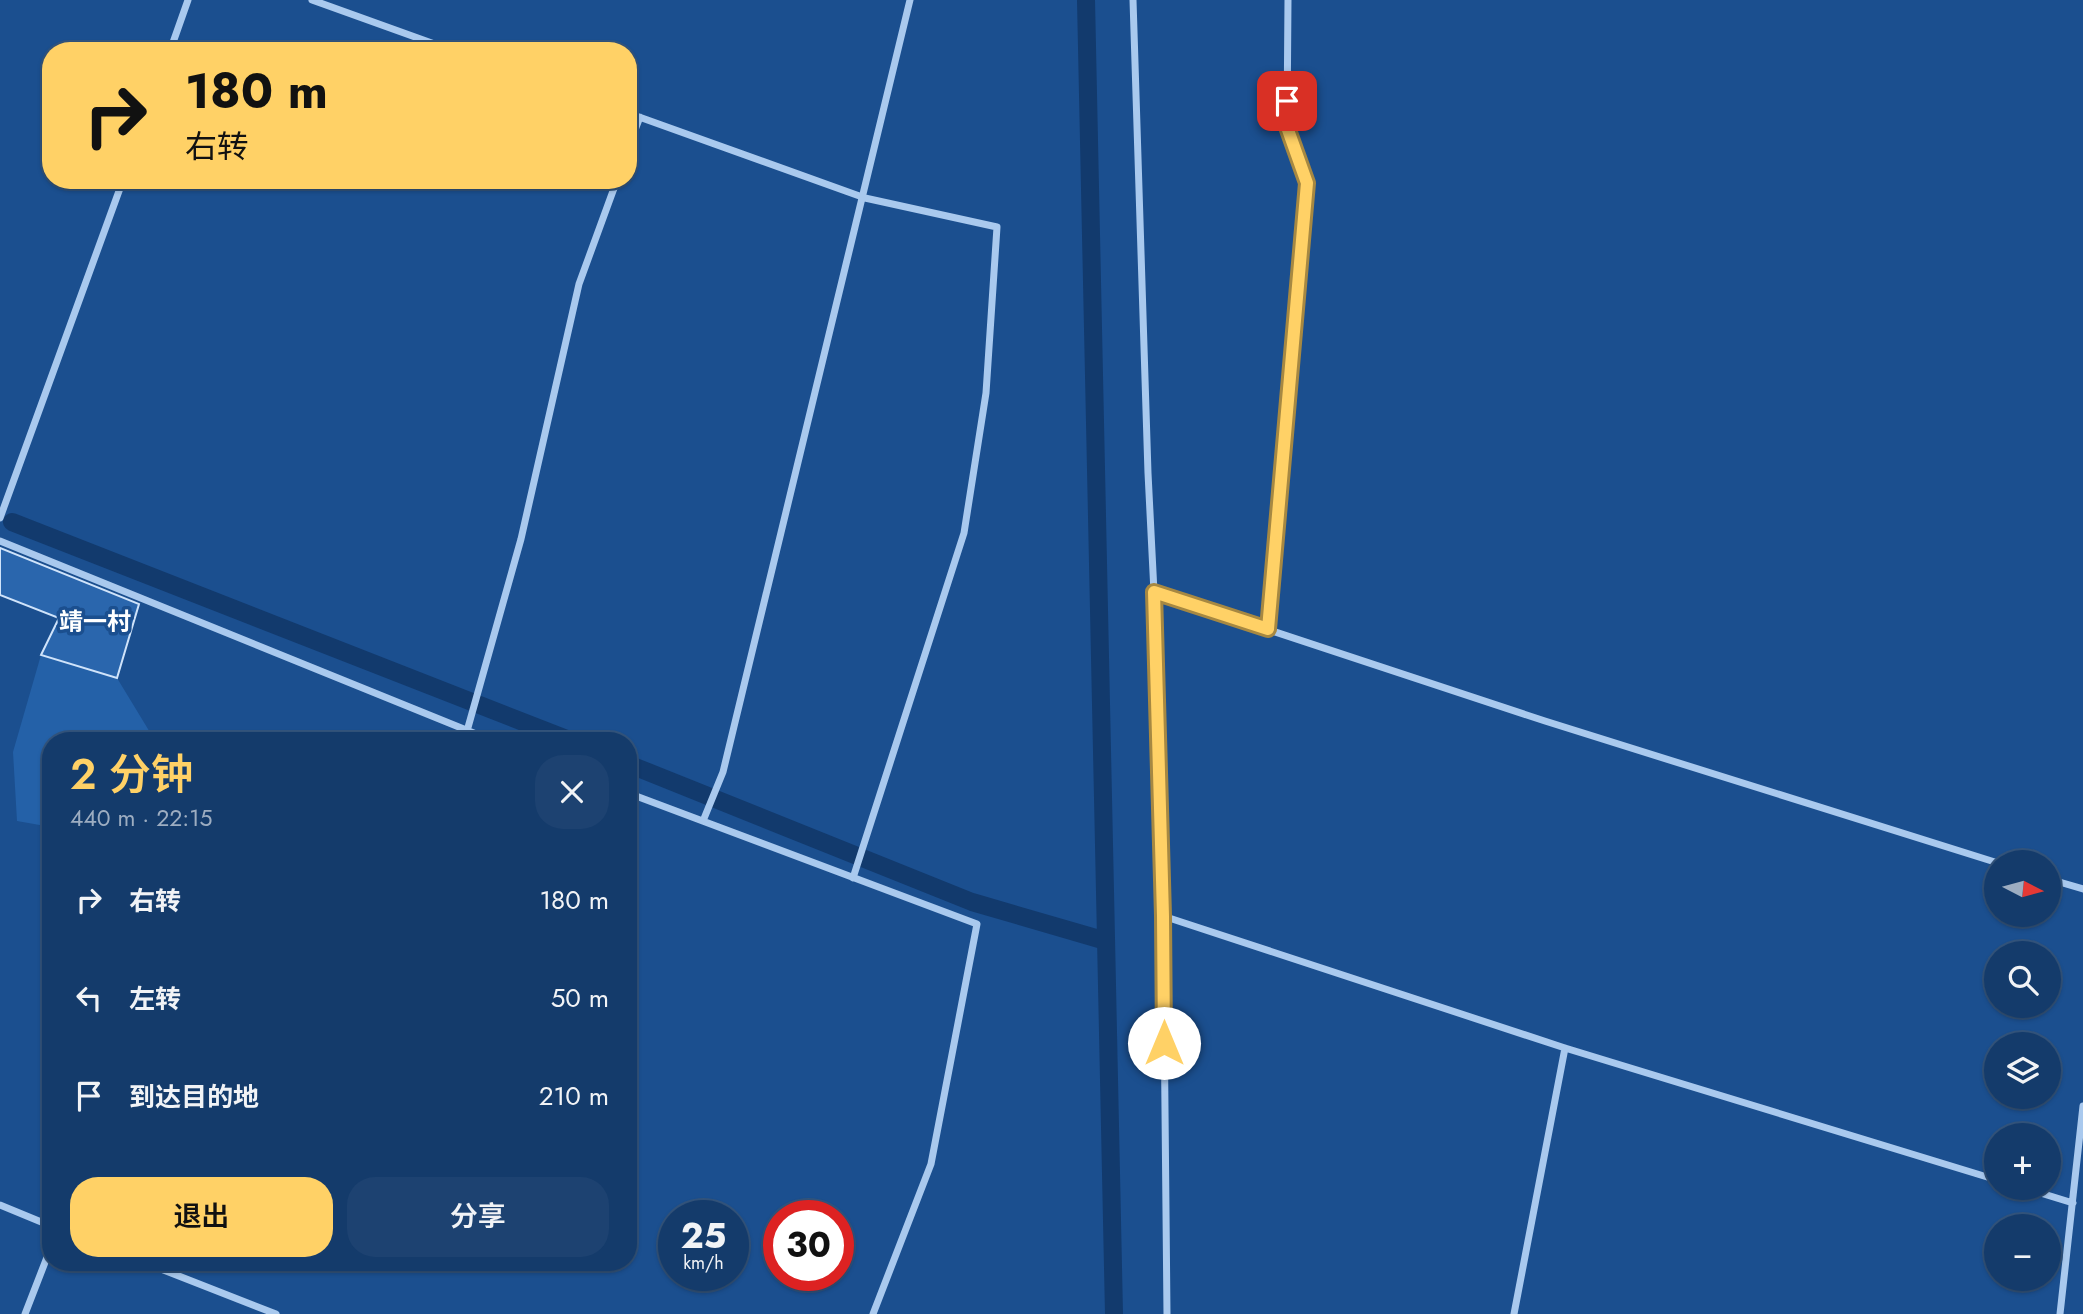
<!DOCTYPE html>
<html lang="zh">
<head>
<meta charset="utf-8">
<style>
  body { margin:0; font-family:Jost,"Noto Sans SC",sans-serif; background:#1d4271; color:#f1f3f6; height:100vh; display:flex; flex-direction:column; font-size:26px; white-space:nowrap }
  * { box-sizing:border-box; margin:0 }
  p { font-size:23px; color:#9dadc1 }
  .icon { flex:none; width:38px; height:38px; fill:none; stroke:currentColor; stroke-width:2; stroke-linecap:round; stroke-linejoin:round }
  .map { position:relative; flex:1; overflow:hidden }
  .side { position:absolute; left:42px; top:732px; width:595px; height:539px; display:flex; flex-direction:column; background:#143b6b; border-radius:28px; box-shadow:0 2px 5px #0004,0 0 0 2px #33557e }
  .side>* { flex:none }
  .hud { position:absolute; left:42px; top:42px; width:595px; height:147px; border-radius:28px; box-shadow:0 2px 5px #0004,0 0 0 2px #33557e; background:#ffd166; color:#111; overflow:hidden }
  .needle { width:46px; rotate:96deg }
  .tools { position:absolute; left:1984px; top:850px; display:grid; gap:14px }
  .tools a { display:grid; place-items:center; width:77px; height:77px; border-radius:50%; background:#143b6b; box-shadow:0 2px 5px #0004,0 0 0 2px #33557e; font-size:35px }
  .speed { position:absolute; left:658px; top:1200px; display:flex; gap:14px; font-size:35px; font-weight:700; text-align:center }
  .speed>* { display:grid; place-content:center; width:91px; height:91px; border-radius:50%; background:#143b6b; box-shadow:0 2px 5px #0004,0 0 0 2px #33557e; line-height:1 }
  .speed small { font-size:18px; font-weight:400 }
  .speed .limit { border:10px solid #d22; background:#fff; color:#111 }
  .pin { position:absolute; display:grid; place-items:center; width:60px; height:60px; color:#fff; margin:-30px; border-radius:14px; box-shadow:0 4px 10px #0006 }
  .me { position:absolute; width:77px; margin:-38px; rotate:0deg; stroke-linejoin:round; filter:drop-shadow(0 0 5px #0008) }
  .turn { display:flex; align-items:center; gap:24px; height:147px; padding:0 28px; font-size:32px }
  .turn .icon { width:91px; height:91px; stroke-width:2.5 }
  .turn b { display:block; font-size:49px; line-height:60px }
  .round { display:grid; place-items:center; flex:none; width:74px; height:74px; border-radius:28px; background:#1d4271 }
  .headline { display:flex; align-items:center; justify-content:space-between; height:119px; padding:0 28px }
  h1 { font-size:42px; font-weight:600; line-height:52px; color:#ffd166 }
  .primary-button { display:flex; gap:14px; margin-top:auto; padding:14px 28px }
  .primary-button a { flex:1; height:80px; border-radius:28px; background:#ffd166; color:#111; font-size:28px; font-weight:600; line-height:80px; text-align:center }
  .primary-button a+a { background:#1d4271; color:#f1f3f6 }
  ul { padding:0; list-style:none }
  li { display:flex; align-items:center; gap:21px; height:98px; padding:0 28px }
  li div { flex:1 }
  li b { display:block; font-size:26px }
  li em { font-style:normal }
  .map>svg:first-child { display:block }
  .green { fill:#2461a8 }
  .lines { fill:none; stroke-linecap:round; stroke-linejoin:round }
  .canal { stroke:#123a6d; stroke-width:18 }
  .building { fill:#2a66ad; stroke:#cfe3fa; stroke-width:2 }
  .street { stroke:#a9c9ee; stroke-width:7 }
  .route-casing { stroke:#a68842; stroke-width:18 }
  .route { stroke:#ffd166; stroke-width:12 }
  .labels { text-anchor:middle; stroke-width:7; stroke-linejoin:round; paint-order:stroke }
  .quarter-label { font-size:24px; font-weight:bold; fill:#fff; stroke:#1b4f8f }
</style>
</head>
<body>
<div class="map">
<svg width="2083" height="1314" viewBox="0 0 2083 1314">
  <rect width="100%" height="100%" fill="#1b4f8f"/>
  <path class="green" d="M41,655L117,678L151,734L148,740H51V827L17,821L13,752Z"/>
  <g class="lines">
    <path class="canal" d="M1086,0L1114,1314
      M12,522L569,740
      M628,764L972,902L1106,941"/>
  </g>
  <path class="building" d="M0,548L139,604L117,678L41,655L59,618L0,595Z"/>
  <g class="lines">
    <path class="street" d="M312,0L454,51
      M1133,0L1148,473L1154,592L1163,905L1167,1314
      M170,51L188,0
      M628,113L865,198L997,227L986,393L964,533L853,878
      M628,148L640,117
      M0,518L123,180
      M0,541L491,740
      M1154,592L1545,721L1998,863
      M1268,629L1307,183L1287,126L1288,0
      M467,731L521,539L579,284L617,180
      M628,793L977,924L931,1164L873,1314
      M703,821L723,772L910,0
      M2049,879L2083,889
      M1163,916L1565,1048L1997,1180
      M2024,1188L2073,1203
      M0,1205L51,1226
      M143,1262L276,1314
      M25,1314L51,1247
      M1514,1314L1565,1048
      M2060,1314L2083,1106"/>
  </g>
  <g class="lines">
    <defs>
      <path id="route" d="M1164,1043L1163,916L1154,592L1268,629L1307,183L1287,127V101"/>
    </defs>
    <use href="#route" class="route-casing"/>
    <use href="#route" class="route"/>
  </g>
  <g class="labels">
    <g class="quarter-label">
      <text x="95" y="630">靖一村</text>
    </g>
  </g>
</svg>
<div class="tools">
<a><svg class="needle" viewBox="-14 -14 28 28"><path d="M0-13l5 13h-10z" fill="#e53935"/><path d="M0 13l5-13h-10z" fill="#9dadc1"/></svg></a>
<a><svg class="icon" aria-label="search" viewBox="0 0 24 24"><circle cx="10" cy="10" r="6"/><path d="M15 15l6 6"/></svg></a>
<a><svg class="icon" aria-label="layers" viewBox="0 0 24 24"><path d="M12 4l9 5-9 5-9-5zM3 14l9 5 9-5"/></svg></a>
<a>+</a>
<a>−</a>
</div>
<div class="speed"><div>25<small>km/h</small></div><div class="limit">30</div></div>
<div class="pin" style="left:1287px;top:101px;background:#d93025"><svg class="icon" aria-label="arrive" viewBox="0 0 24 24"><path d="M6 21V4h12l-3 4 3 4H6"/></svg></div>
<svg class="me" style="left:1164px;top:1043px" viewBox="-20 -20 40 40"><circle r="19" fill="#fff"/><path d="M0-13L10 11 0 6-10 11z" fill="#ffd166"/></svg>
<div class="hud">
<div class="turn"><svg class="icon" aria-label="right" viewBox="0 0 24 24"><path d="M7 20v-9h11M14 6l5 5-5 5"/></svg><div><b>180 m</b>右转</div></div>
</div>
<section class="side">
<div class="headline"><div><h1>2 分钟</h1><p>440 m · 22:15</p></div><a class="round"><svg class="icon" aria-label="close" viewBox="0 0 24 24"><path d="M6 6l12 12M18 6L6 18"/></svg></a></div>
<ul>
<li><svg class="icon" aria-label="right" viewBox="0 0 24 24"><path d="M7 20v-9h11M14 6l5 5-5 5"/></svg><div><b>右转</b></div><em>180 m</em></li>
<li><svg class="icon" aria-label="left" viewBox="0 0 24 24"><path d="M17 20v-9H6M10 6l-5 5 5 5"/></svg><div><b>左转</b></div><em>50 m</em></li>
<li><svg class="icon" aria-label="arrive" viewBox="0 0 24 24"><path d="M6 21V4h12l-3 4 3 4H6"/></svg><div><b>到达目的地</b></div><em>210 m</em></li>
</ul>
<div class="primary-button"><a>退出</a><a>分享</a></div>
</section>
</div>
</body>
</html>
